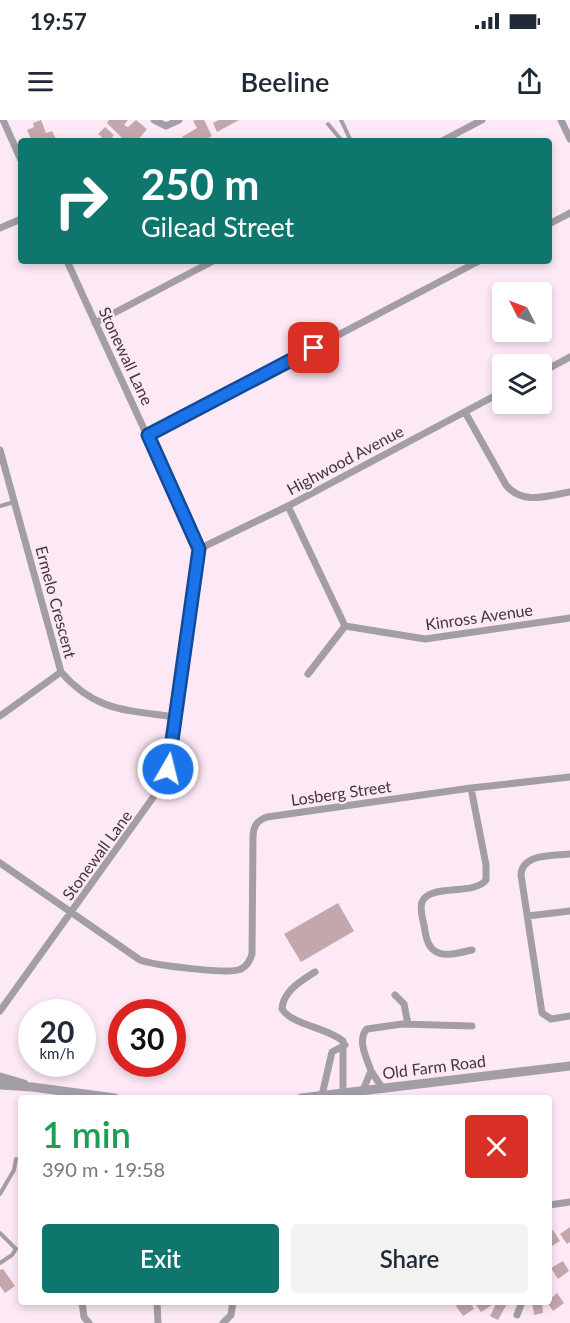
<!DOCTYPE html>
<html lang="en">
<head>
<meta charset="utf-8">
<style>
  body { margin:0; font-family:Lato,sans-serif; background:#f2f2f3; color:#1f2937; height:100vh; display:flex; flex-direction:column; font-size:22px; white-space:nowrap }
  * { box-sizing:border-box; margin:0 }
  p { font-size:20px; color:#747a83 }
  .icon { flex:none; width:33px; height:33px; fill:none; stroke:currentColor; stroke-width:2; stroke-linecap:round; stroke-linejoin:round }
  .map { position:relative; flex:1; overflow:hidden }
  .drawer { position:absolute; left:18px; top:975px; width:534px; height:210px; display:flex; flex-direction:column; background:#fff; border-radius:6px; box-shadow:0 3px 9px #0003 }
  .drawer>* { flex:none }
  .hud { position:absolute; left:18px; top:18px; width:534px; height:126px; border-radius:6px; box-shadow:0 3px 9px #0003; background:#0f766e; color:#fff; overflow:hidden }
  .needle { width:39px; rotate:312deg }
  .controls { position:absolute; left:492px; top:162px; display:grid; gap:12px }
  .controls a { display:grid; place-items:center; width:60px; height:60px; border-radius:6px; background:#fff; box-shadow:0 3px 9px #0003; font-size:30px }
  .speed { position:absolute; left:18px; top:879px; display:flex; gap:12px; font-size:30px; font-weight:700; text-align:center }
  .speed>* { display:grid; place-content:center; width:78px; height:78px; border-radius:50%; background:#fff; box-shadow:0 3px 9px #0003; line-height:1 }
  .speed small { font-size:15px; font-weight:400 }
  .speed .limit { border:9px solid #d22; background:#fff; color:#111 }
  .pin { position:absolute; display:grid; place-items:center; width:51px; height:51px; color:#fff; margin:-26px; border-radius:12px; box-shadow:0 3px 9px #0006 }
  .me { position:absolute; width:66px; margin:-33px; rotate:8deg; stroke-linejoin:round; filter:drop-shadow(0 0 4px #0008) }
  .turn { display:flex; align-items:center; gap:21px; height:126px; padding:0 24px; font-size:27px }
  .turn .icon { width:78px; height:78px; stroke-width:2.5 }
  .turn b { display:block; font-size:42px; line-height:51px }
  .round { display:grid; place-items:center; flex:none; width:63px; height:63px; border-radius:6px; background:#f2f2f3 }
  .head { display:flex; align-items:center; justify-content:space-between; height:102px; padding:0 24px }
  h1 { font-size:36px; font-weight:600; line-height:45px; color:#1e9e55 }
  .cta { display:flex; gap:12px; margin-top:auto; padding:12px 24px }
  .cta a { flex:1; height:69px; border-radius:6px; background:#0f766e; color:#fff; font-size:24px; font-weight:600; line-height:69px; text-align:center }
  .cta a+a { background:#f2f2f3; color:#1f2937 }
  .status { display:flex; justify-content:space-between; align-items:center; height:42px; padding:0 30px; background:#fff; direction:ltr }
  .status svg { height:16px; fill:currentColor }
  header { display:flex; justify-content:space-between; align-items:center; height:78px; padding:0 24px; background:#fff; font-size:27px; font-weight:600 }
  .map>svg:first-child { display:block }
  .building { fill:#c4a7ac }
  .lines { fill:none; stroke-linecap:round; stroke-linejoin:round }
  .service { stroke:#a39da6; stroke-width:4 }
  .minor { stroke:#a39da6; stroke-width:7 }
  .tertiary { stroke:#a39da6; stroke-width:9 }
  .route-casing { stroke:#114b97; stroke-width:15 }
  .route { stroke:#1a73e8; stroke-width:10 }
  .labels { text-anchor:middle; stroke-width:4.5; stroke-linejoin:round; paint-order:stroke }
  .street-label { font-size:16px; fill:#40363c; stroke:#fde9f6 }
</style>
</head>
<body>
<div class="status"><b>19:57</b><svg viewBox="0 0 49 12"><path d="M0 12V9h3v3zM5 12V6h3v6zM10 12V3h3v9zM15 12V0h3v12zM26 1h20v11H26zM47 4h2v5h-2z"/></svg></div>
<header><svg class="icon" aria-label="menu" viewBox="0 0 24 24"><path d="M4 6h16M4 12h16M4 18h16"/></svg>Beeline<svg class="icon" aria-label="share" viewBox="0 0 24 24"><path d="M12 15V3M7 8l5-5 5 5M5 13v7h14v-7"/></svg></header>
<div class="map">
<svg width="570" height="1203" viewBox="0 0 570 1203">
  <rect width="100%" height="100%" fill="#fde9f6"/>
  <path class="building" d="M41,0L46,13L52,11L56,19L51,21H32L27,10L34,7L33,3Z
    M109,0H128L124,5L128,7L136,0L147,9L137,21H125L107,3Z
    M195,0H204L212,16L203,21H185L182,17L197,8L193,1Z
    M219,0H239L217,12L213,3Z
    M105,7L114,15L112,17L116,21H95L102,17L98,14Z
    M338,783L354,811L301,842L284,814Z
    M570,1107V1122L567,1124L560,1114Z
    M553,1110L560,1121L549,1128V1113Z
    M563,1141L569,1151L558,1159L551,1148Z
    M3,1149L15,1166L5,1173L0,1166V1150Z
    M557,1173L564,1183L553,1191L547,1182Z
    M461,1182H470L474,1189L463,1196L456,1186Z
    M474,1182H490L492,1185L481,1192Z
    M497,1182H508L498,1200L490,1196Z
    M532,1182H542L543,1193L534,1195Z"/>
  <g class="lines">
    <path class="service" d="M341,0L351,21
      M328,4L342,21
      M0,386L14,382
      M0,1074L14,1050L16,1039
      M0,1113L16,1129L12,1135L0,1143"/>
    <path class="minor" d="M3,0L21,40
      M154,0L166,6L179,0
      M561,0L570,19
      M442,21L482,0
      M549,104L570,93
      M0,108L21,99
      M95,203L213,141
      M542,252L570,237
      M465,292L506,365C522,385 547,376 570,372
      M148,315L479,141
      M0,330L61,552C96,592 127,590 176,597
      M288,386L345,506L425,519L570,498
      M199,429L288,386L502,272
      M308,554L345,506
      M0,596L61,552
      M471,668L486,745V760C474,776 430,763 422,782C419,791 424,802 425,811C426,818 428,827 435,831C444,838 461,832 472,830
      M570,734C554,736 522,733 521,755L542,893L551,899L570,896
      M0,743L140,840C153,845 230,855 241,849C247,846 250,841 252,834L253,718C253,707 256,701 267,697L471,668L570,657
      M528,796L570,791
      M315,852C301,861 283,871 282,889C292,905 326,907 343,921V972
      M395,875L404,884L408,904
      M0,891L162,665L171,635L199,429L67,141
      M370,948C366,937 357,919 367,909L402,904L472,906
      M371,951L383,969
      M363,970L371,951
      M322,975L332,932L345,925
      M549,1085L570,1082
      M82,1182L84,1197L89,1203
      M157,1182L158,1203
      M517,1195L522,1182
      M223,1203L231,1195L233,1182"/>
    <path class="tertiary" d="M0,957L24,964
      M0,965L32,967L115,978
      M301,978L570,946"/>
  </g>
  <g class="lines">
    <defs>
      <path id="route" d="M168,649L199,429L148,315L314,228"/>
    </defs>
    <use href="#route" class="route-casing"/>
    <use href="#route" class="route"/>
  </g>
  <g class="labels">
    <g class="street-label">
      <text transform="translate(126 236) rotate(65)" y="6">Stonewall Lane</text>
      <text transform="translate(345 340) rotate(-28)" y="6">Highwood Avenue</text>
      <text transform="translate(56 482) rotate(75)" y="6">Ermelo Crescent</text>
      <text transform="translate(479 497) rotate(-8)" y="6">Kinross Avenue</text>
      <text transform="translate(341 673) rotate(-8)" y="6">Losberg Street</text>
      <text transform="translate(97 735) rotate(-54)" y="6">Stonewall Lane</text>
      <text transform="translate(434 947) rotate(-7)" y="6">Old Farm Road</text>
    </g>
  </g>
</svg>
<div class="controls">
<a><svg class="needle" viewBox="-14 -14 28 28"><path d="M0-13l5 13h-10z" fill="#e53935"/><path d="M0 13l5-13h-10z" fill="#747a83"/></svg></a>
<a><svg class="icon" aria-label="layers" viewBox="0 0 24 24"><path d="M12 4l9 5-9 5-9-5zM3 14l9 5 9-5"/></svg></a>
</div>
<div class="speed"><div>20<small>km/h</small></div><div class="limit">30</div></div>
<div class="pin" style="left:314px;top:228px;background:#d93025"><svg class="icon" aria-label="arrive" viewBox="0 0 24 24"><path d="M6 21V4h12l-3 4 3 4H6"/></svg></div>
<svg class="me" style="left:168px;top:649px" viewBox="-20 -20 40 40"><circle r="17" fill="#1a73e8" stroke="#fff" stroke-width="3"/><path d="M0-11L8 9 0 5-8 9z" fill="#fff"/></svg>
<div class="hud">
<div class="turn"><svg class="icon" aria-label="right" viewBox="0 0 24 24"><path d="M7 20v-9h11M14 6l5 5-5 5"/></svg><div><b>250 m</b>Gilead Street</div></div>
</div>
<section class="drawer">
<div class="head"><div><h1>1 min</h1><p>390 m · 19:58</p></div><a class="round" style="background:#d93025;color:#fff"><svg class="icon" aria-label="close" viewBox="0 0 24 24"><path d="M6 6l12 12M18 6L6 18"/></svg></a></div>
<div class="cta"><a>Exit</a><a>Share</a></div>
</section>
</div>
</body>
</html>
